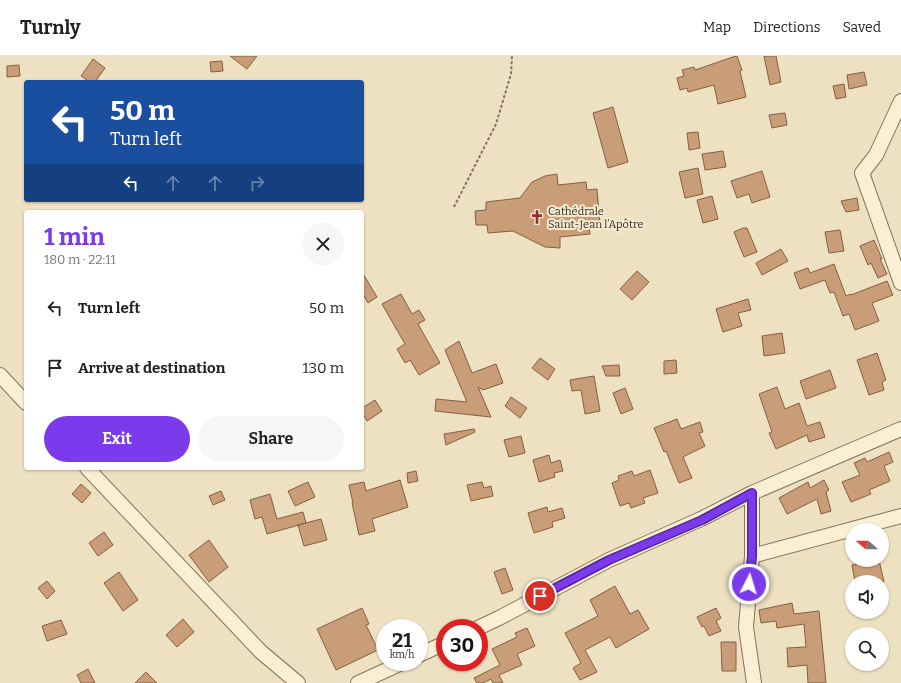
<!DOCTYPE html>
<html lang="en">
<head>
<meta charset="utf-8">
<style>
  body { margin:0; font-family:Bitter,serif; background:#f6f6f6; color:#222; height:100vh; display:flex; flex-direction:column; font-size:15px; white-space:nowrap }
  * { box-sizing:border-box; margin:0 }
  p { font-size:13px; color:#767676 }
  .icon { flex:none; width:22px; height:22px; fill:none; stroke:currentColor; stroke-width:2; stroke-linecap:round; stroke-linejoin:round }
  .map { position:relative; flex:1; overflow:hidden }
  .details { position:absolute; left:24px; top:154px; width:340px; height:260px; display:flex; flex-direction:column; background:#fff; border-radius:4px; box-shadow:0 1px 3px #0004 }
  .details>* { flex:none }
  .banner { position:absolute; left:24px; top:24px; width:340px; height:122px; border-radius:4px; box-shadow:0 1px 3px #0004; background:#1a4fa0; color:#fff; overflow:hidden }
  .needle { width:26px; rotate:290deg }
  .buttons { position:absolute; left:845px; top:467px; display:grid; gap:8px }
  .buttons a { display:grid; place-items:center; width:44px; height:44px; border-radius:50%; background:#fff; box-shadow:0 1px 3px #0004; font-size:20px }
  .speed { position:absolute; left:376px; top:563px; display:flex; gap:8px; font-size:20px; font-weight:700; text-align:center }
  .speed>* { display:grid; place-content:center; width:52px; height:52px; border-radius:50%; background:#fff; box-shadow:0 1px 3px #0004; line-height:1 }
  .speed small { font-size:10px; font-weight:400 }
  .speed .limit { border:6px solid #d22; background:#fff; color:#111 }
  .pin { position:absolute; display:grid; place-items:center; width:34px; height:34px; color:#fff; margin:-17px; border:2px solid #fff; border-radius:50%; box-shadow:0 1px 4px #0007 }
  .me { position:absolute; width:44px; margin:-22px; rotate:5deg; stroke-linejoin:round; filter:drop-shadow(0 0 3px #0008) }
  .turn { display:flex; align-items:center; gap:14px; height:84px; padding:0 20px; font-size:18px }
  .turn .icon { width:52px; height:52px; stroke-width:2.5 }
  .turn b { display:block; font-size:28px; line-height:34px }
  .lanes { display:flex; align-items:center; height:38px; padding:0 20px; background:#0003; justify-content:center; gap:20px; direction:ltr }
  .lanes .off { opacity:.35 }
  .round { display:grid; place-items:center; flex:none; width:42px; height:42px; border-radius:21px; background:#f6f6f6 }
  .head { display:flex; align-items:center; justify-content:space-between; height:68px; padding:0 20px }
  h1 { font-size:24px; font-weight:700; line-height:30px; color:#7c3aed }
  .cta { display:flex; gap:8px; margin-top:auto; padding:8px 20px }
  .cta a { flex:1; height:46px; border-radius:24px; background:#7c3aed; color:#fff; font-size:16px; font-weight:700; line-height:46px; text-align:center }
  .cta a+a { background:#f6f6f6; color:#222 }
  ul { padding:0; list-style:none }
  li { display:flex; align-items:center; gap:12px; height:60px; padding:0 20px }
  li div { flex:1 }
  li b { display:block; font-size:15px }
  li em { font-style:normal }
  header { display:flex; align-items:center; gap:24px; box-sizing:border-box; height:56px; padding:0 20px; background:#fff; border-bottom:1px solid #e0e0e0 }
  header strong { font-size:19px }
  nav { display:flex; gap:22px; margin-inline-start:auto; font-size:14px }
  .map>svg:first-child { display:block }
  .building { fill:#ca9d79; stroke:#855e40 }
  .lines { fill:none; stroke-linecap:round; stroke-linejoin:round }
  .street-casing { stroke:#86735a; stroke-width:16 }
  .path { stroke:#86735a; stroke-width:2; stroke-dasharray:3 2; stroke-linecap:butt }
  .street { stroke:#f8efd5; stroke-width:14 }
  .route-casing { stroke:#51269a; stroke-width:10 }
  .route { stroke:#7c3aed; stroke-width:7 }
  .labels { text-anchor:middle; stroke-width:4; stroke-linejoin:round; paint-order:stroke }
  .poi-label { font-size:11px; fill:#362a1e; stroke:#f4ebd1; text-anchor:start }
</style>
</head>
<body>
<header>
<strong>Turnly</strong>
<nav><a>Map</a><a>Directions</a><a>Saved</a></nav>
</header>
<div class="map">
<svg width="901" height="627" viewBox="0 0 901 627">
  <rect width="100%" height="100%" fill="#ede1c2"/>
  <path class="building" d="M230,0H257L247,13Z
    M736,0H737L742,14L740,15L746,41L718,48L714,29L688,36L687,32L680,34L677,22L684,20L682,14L694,11L695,14Z
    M764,0H776L781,26L770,29Z
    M93,3L105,12L95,26H90L81,20Z
    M222,5L223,15L211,16L210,6Z
    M19,9L20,20L7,21V10Z
    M864,16L867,29L849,33L847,19Z
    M844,28L846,41L836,43L833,30Z
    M613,51L628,106L608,112L593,57Z
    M785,57L787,69L772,72L769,59Z
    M698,76L700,92L689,94L687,77Z
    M723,95L726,111L705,114L702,98Z
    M698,112L703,138L685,142L679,116Z
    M762,115L770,141L752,147L749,138L737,142L731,125Z
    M557,118L558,129L586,126L587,134L597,133L600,168L589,169L590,178L560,181V192L545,191L513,175L488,177L487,169H476L475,155L486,154V146L520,142L532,126L545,120Z
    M712,140L718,163L703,167L697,144Z
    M857,142L859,154L846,156L841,145Z
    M743,172H747L757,196L744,201L734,176Z
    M840,174L844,195L829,197L825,176Z
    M874,184L882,203H880L887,218L878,222L871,207L868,209L860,190Z
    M781,193L788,205L762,219L756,207Z
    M834,208L846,240L851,238V239L887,225L893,239L872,247L879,265L855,274L849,258L843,260L834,236L830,237L825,224L800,233L794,217L808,212L810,217Z
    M637,215L649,226L632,244L620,233Z
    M362,216L377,241L368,247L362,236Z
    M401,238L412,258L419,254L425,264L418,268L440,307L419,319L410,304L405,307L397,293L405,288L382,248Z
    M748,243L751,254L738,257L742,270L723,276L716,253Z
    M782,277L785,297L764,300L762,280Z
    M459,285L472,317L496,308L503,327L483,334L478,331L491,361L435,355L436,343L467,346L445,294Z
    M877,297L886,324L882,326L884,334L869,339L857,304Z
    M540,302L555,313L548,324L532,312Z
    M676,304L677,317L664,318V305Z
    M619,309L620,320H606L602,310Z
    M830,314L836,332L806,343L800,325Z
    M594,320L600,355L585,358L581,334L572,335L570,324Z
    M777,331L785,353L799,347L807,370L820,366L825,381L809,386L807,379L776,393L769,377L772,376L759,338Z
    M625,332L633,353L621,358L613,337Z
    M511,341L527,352L520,362L505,350Z
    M375,344L382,355L367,365L362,356V352Z
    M677,363L681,373L700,366L703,376L699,377L705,390L683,401L692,422L679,427L666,395L664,396L654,372Z
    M474,373L475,376L446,389L444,378Z
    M521,380L525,397L509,401L504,384Z
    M889,396L893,406L884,410L890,425L869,434L871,438L851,446L842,426L860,419L854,407L865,402L867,406Z
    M549,399L551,407L560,404L563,415L554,417L555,421L539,426L533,404Z
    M650,414L658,437L643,442L645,447L631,452L629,447L620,450L612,427L619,424L618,420L632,415L634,420Z
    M416,415L418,425L408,427L407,417Z
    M400,424L408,451L372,463L375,475L359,479L352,447H353L349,429L364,426L366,435Z
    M824,424L829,434L826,436L831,455L821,458L817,443L787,458L779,442L808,426L810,432Z
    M308,426L315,441L295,450L288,435Z
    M482,426L484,432L491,430L493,440L471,445L467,429Z
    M81,428L91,437L82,447L72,438Z
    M221,435L225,444L213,449L209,440Z
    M270,438L277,463L303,456L306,467L267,478L262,461L255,463L250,444Z
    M547,451L548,456L562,452L565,462L552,466L553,471L534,477L528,457Z
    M321,463L327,484L304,490L298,469Z
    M104,476L113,489L98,500L89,487Z
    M209,484L228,511L209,526L189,499Z
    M874,504H879L884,526H855L852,509Z
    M505,512L513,534L502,538L494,516Z
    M119,516L138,544L123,555L104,527Z
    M47,525L55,535L47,543L38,532Z
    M615,530L630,558L638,554L649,573L616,592L610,581L585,594L597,616L580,624L573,612L581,607L565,577L598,560L590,544Z
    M792,547L794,558L819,555L826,627H808L807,609L788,611L787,592L806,591L804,568L777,572L776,565L761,567L759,554Z
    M362,552L369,568L366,569L378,594L336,614L317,573Z
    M716,552L721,562L716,565L721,575L709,580L704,570L702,571L697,561Z
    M183,563L194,576L177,591L166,579Z
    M61,564L67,578L47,585L42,570Z
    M527,572L535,590L517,598L522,609L499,619L503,627H493L491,623L483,627H477L474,622L500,609L492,593L517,581L515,577Z
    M721,586H736V615H722Z
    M88,613L95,627H81L77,619Z
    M146,616L157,627H135Z"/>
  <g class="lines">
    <defs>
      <path id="street" d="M901,45L876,99L862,117L901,227
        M0,319L26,347
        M87,412L261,596L298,627
        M752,437V500L746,571L754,627
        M752,500L901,460
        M478,572L499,562L609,504L701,463L752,437L901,373
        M419,599L445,587
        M358,627L404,606"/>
    </defs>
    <use href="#street" class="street-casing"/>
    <path class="path" d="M454,151L496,68L511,18L512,0"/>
    <use href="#street" class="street"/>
  </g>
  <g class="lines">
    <defs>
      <path id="route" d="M540,540L609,504L702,464L752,437V500L749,528"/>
    </defs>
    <use href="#route" class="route-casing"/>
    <use href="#route" class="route"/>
  </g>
  <defs>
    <symbol id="church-bare" viewBox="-9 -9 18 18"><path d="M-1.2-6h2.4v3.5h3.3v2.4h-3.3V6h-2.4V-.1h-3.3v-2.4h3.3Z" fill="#942e2b" stroke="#f4ebd1" stroke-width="2.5" paint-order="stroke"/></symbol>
  </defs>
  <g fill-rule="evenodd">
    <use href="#church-bare" x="527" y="151" width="20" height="20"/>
  </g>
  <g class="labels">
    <g class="poi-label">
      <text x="548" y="159">Cathédrale<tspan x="548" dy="13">Saint-Jean l’Apôtre</tspan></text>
    </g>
  </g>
</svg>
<div class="buttons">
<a><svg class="needle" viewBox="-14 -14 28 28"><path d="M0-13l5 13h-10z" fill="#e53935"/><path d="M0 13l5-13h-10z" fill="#767676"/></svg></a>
<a><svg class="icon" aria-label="sound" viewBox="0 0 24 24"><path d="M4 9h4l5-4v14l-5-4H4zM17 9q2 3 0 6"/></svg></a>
<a><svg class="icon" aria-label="search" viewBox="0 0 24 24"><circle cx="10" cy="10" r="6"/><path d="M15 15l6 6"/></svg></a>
</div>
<div class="speed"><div>21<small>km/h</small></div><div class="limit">30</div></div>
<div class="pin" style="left:540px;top:540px;background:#d93025"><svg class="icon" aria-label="arrive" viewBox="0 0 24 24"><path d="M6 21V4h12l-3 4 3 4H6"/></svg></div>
<svg class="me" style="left:749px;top:528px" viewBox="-20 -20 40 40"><circle r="17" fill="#7c3aed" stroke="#fff" stroke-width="3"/><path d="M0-11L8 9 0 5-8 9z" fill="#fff"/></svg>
<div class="banner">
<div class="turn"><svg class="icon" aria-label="left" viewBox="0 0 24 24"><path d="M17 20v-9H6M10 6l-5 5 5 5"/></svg><div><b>50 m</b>Turn left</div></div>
<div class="lanes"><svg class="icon" aria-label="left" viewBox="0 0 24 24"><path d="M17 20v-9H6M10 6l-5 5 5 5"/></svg><svg class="icon off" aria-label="ahead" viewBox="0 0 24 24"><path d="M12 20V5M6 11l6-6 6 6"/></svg><svg class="icon off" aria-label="ahead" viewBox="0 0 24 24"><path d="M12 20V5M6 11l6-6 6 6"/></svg><svg class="icon off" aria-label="right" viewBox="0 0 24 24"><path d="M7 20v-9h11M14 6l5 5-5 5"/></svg></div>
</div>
<section class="details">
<div class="head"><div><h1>1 min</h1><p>180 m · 22:11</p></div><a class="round"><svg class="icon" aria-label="close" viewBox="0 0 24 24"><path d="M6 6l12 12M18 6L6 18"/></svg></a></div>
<ul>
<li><svg class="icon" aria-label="left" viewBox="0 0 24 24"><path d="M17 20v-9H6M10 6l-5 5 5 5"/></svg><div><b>Turn left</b></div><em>50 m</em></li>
<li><svg class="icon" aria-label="arrive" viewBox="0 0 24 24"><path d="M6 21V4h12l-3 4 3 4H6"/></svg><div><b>Arrive at destination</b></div><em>130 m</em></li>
</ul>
<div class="cta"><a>Exit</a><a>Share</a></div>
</section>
</div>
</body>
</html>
